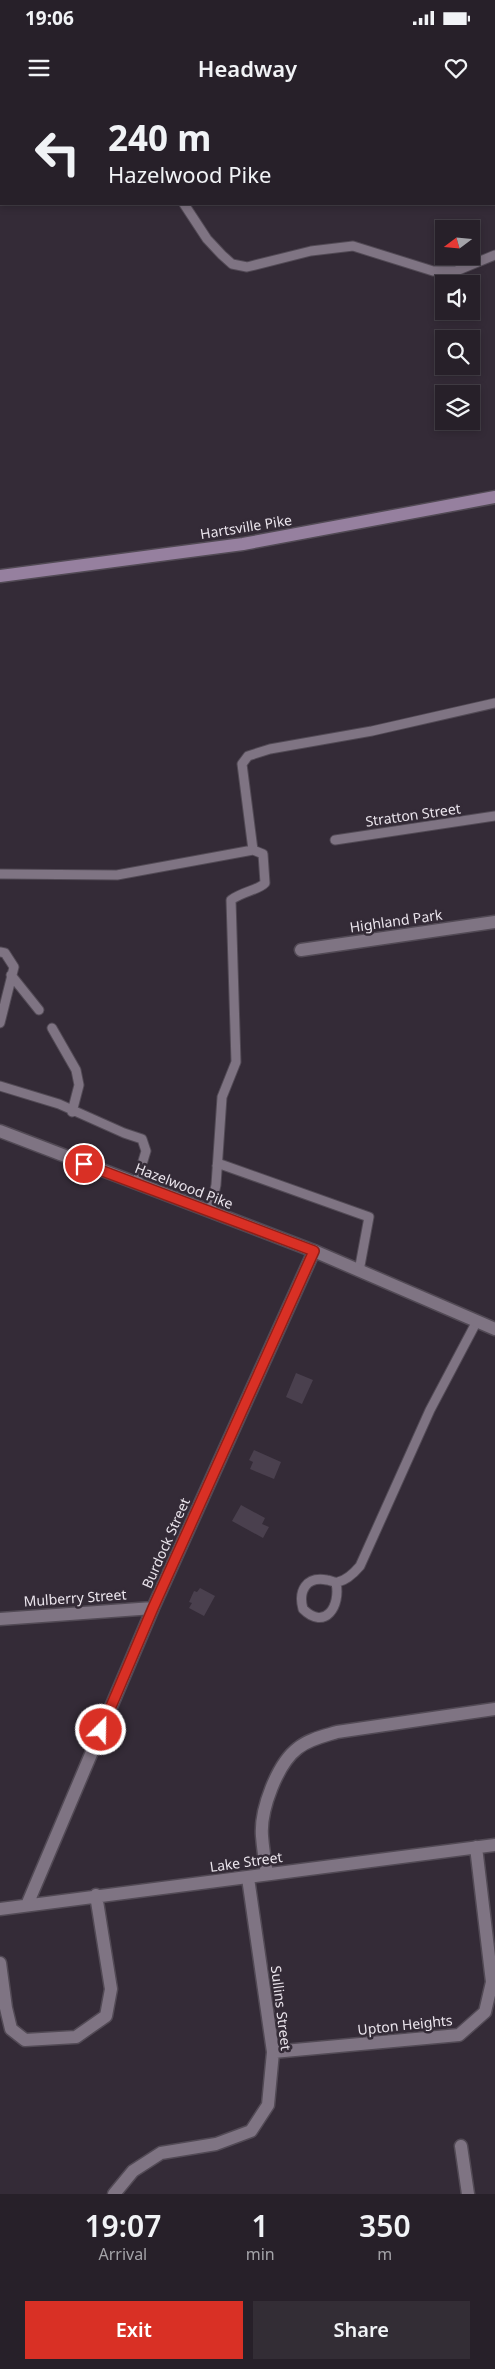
<!DOCTYPE html>
<html lang="en">
<head>
<meta charset="utf-8">
<style>
  body { margin:0; font-family:"Noto Sans",sans-serif; background:#332d35; color:#f1f3f6; height:100vh; display:flex; flex-direction:column; font-size:19px; white-space:nowrap }
  * { box-sizing:border-box; margin:0 }
  p { font-size:16px; color:#a4a3a8 }
  .icon { flex:none; width:28px; height:28px; fill:none; stroke:currentColor; stroke-width:2; stroke-linecap:round; stroke-linejoin:round }
  .map { position:relative; height:2094px; overflow:hidden }
  .sheet { display:flex; flex-direction:column; background:#272029; flex:1 }
  .sheet>* { flex:none }
  .hud { position:absolute; left:0px; top:0px; width:495px; height:105px; box-shadow:0 2px 8px #0003,0 0 0 1px #433e46; background:#272029; color:#f1f3f6; overflow:hidden }
  .needle { width:32px; rotate:254deg }
  .buttons { position:absolute; left:435px; top:120px; display:grid; gap:10px }
  .buttons a { display:grid; place-items:center; width:45px; height:45px; border-radius:0px; background:#272029; box-shadow:0 2px 8px #0003,0 0 0 1px #433e46; font-size:25px }
  .pin { position:absolute; display:grid; place-items:center; width:42px; height:42px; color:#fff; margin:-21px; border:2px solid #fff; border-radius:50%; box-shadow:0 1px 5px #0007 }
  .me { position:absolute; width:55px; margin:-28px; rotate:23deg; stroke-linejoin:round; filter:drop-shadow(0 0 4px #0008) }
  .turn { display:flex; align-items:center; gap:18px; height:105px; padding:0 25px; font-size:22px }
  .turn .icon { width:65px; height:65px; stroke-width:2.5 }
  .turn b { display:block; font-size:35px; line-height:42px }
  .eta { display:flex; justify-content:space-evenly; align-items:center; height:85px; text-align:center }
  .eta b { font-size:30px; font-weight:600; line-height:35px }
  .primary-button { display:flex; gap:10px; margin-top:auto; padding:10px 25px }
  .primary-button a { flex:1; height:58px; border-radius:0px; background:#d93025; color:#fff; font-size:20px; font-weight:600; line-height:58px; text-align:center }
  .primary-button a+a { background:#332d35; color:#f1f3f6 }
  .status { display:flex; justify-content:space-between; align-items:center; height:35px; padding:0 25px; background:#272029; direction:ltr }
  .status svg { height:14px; fill:currentColor }
  header { display:flex; justify-content:space-between; align-items:center; height:65px; padding:0 25px; background:#272029; font-size:22px; font-weight:600 }
  .map>svg:first-child { display:block }
  .building { fill:#4a404e }
  .lines { fill:none; stroke-linecap:round; stroke-linejoin:round }
  .service-casing { stroke:#524a55; stroke-width:11 }
  .minor-casing { stroke:#524a55; stroke-width:15 }
  .tertiary-casing { stroke:#524a55; stroke-width:15 }
  .secondary-casing { stroke:#524a55; stroke-width:15 }
  .service { stroke:#7f7483; stroke-width:9 }
  .minor { stroke:#7f7483; stroke-width:12 }
  .tertiary { stroke:#7f7483; stroke-width:12 }
  .secondary { stroke:#96809f; stroke-width:12 }
  .route-casing { stroke:#8d1f18; stroke-width:12 }
  .route { stroke:#d93025; stroke-width:9 }
  .labels { text-anchor:middle; stroke-width:5; stroke-linejoin:round; paint-order:stroke }
  .street-label { font-size:14px; fill:#ebe5ed; stroke:#342b37 }
</style>
</head>
<body>
<div class="status"><b>19:06</b><svg viewBox="0 0 49 12"><path d="M0 12V9h3v3zM5 12V6h3v6zM10 12V3h3v9zM15 12V0h3v12zM26 1h20v11H26zM47 4h2v5h-2z"/></svg></div>
<header><svg class="icon" aria-label="menu" viewBox="0 0 24 24"><path d="M4 6h16M4 12h16M4 18h16"/></svg>Headway<svg class="icon" aria-label="heart" viewBox="0 0 24 24"><path d="M12 20l-8-8c-3-5 5-10 8-4 3-6 11-1 8 4z"/></svg></header>
<div class="map">
<svg width="495" height="2094" viewBox="0 0 495 2094">
  <rect width="100%" height="100%" fill="#342b37"/>
  <path class="building" d="M296,1273L313,1280L302,1304L286,1297Z
    M254,1350L281,1362L274,1379L250,1369L253,1362L249,1360Z
    M241,1405L265,1418L262,1424L269,1427L263,1438L232,1421Z
    M200,1488L215,1496L204,1516L189,1508L192,1503L189,1502L194,1491L197,1492Z"/>
  <g class="lines">
    <defs>
      <path id="service" d="M166,1L167,0
        M184,104L207,139L222,155L232,164L247,167L311,151L353,146L433,171H456L495,155
        M335,740L495,716
        M253,750L242,664L248,656L270,649L372,631L495,603
        M0,774L117,775L253,750L263,754L265,783C259,790 243,791 231,800L236,962L222,997L216,1085L210,1112
        M0,852L5,853L14,867L0,923
        M11,875L39,910
        M52,928L76,970L79,985L72,1012
        M0,986L59,1004L124,1033L142,1039L146,1051L136,1084
        M217,1066L220,1064L369,1117L359,1171
        M336,1483C341,1506 325,1531 303,1509C298,1491 306,1476 327,1480C330,1480 334,1483 338,1482C347,1480 354,1473 360,1466L430,1310L477,1221"/>
      <path id="minor" d="M301,850L495,822
        M0,1519L153,1508
        M267,1774C265,1762 263,1749 262,1736C260,1710 277,1664 298,1648C309,1639 324,1636 337,1632L495,1609
        M27,1805L153,1508L314,1151
        M0,1809L495,1745
        M0,1863L6,1908L11,1929L25,1940L76,1937L106,1916L111,1889L96,1795
        M273,1952L459,1935L485,1912L492,1882L476,1747
        M461,2046L468,2094
        M114,2094L133,2071L161,2053L216,2044L251,2031L268,2005L273,1952L248,1778"/>
      <path id="tertiary" d="M0,1031L314,1151L495,1229"/>
      <path id="secondary" d="M0,476L243,444L495,397"/>
    </defs>
    <use href="#service" class="service-casing"/>
    <use href="#minor" class="minor-casing"/>
    <use href="#tertiary" class="tertiary-casing"/>
    <use href="#secondary" class="secondary-casing"/>
    <use href="#service" class="service"/>
    <use href="#minor" class="minor"/>
    <use href="#tertiary" class="tertiary"/>
    <use href="#secondary" class="secondary"/>
  </g>
  <g class="lines">
    <defs>
      <path id="route" d="M84,1064L314,1151L153,1508L101,1630"/>
    </defs>
    <use href="#route" class="route-casing"/>
    <use href="#route" class="route"/>
  </g>
  <g class="labels">
    <g class="street-label">
      <text transform="translate(246 427) rotate(-9)" y="5">Hartsville Pike</text>
      <text transform="translate(413 715) rotate(-8)" y="5">Stratton Street</text>
      <text transform="translate(396 821) rotate(-8)" y="5">Highland Park</text>
      <text transform="translate(184 1086) rotate(21)" y="5">Hazelwood Pike</text>
      <text transform="translate(166 1443) rotate(-66)" y="5">Burdock Street</text>
      <text transform="translate(75 1498) rotate(-4)" y="5">Mulberry Street</text>
      <text transform="translate(246 1762) rotate(-8)" y="5">Lake Street</text>
      <text transform="translate(281 1908) rotate(83)" y="5">Sullins Street</text>
      <text transform="translate(405 1925) rotate(-6)" y="5">Upton Heights</text>
    </g>
  </g>
</svg>
<div class="buttons">
<a><svg class="needle" viewBox="-14 -14 28 28"><path d="M0-13l5 13h-10z" fill="#e53935"/><path d="M0 13l5-13h-10z" fill="#a4a3a8"/></svg></a>
<a><svg class="icon" aria-label="sound" viewBox="0 0 24 24"><path d="M4 9h4l5-4v14l-5-4H4zM17 9q2 3 0 6"/></svg></a>
<a><svg class="icon" aria-label="search" viewBox="0 0 24 24"><circle cx="10" cy="10" r="6"/><path d="M15 15l6 6"/></svg></a>
<a><svg class="icon" aria-label="layers" viewBox="0 0 24 24"><path d="M12 4l9 5-9 5-9-5zM3 14l9 5 9-5"/></svg></a>
</div>
<div class="pin" style="left:84px;top:1064px;background:#d93025"><svg class="icon" aria-label="arrive" viewBox="0 0 24 24"><path d="M6 21V4h12l-3 4 3 4H6"/></svg></div>
<svg class="me" style="left:101px;top:1630px" viewBox="-20 -20 40 40"><circle r="17" fill="#d93025" stroke="#fff" stroke-width="3"/><path d="M0-11L8 9 0 5-8 9z" fill="#fff"/></svg>
<div class="hud">
<div class="turn"><svg class="icon" aria-label="left" viewBox="0 0 24 24"><path d="M17 20v-9H6M10 6l-5 5 5 5"/></svg><div><b>240 m</b>Hazelwood Pike</div></div>
</div>
</div>
<section class="sheet">
<div class="eta">
<div><b>19:07</b><p>Arrival</p></div>
<div><b>1</b><p>min</p></div>
<div><b>350</b><p>m</p></div>
</div>
<div class="primary-button"><a>Exit</a><a>Share</a></div>
</section>
</body>
</html>
